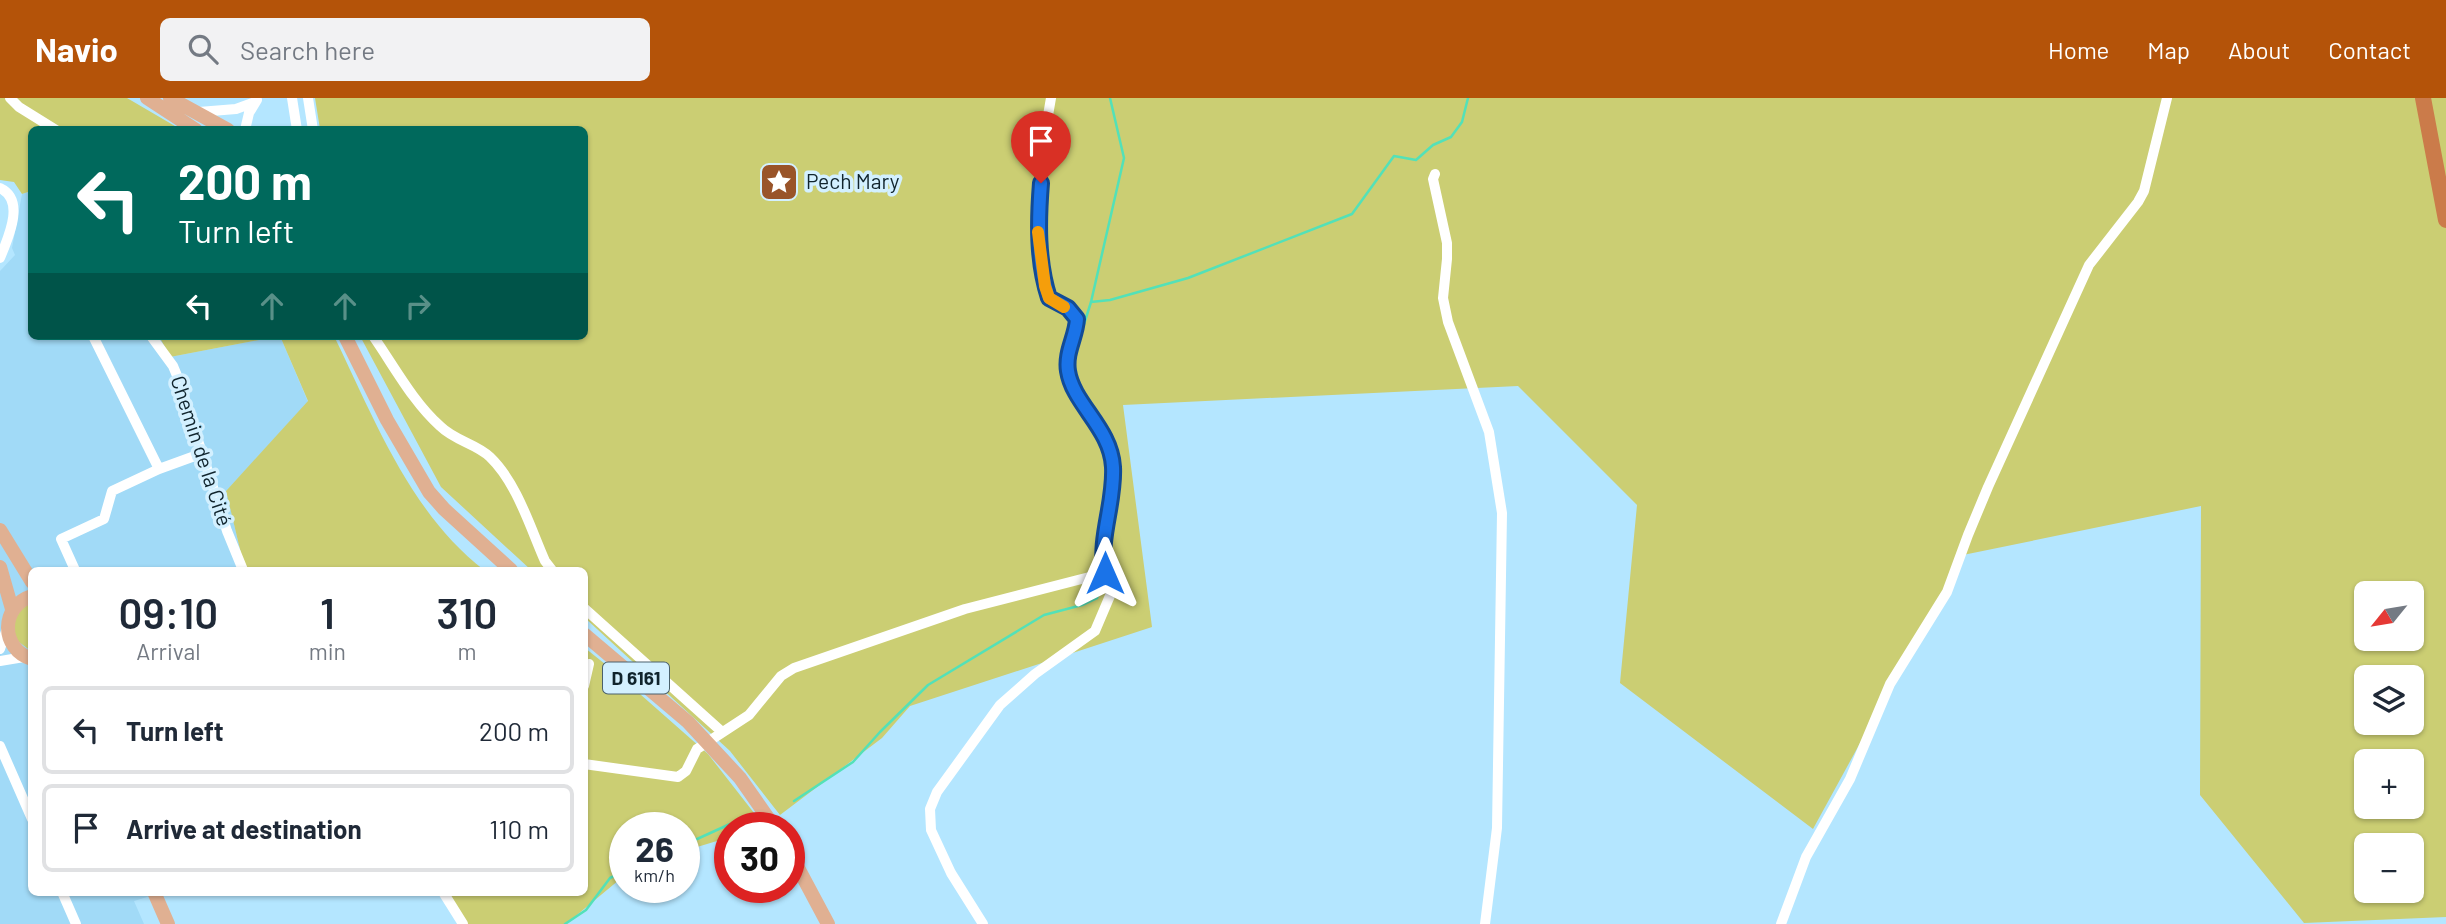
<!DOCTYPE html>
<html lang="en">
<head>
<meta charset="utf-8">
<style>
  body { margin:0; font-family:Barlow,sans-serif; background:#f2f2f3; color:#1f2937; height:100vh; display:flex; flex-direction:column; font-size:26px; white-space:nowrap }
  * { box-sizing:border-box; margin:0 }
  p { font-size:23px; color:#747a83 }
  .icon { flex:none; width:38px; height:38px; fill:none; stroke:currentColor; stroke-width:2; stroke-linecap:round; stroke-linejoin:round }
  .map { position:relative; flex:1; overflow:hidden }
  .details { position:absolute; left:28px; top:469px; width:560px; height:329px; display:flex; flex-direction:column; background:#fff; border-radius:10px; box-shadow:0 2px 5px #0004 }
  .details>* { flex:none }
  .hud { position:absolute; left:28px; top:28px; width:560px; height:214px; border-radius:10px; box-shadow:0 2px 5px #0004; background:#00695c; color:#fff; overflow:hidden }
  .needle { width:46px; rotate:240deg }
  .tools { position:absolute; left:2354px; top:483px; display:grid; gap:14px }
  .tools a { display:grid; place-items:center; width:70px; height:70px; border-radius:10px; background:#fff; box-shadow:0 2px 5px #0004; font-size:35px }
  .speed { position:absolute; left:609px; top:714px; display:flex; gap:14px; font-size:35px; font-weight:700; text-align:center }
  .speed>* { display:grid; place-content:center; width:91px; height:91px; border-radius:50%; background:#fff; box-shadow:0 2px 5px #0004; line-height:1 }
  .speed small { font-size:18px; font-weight:400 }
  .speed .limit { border:10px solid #d22; background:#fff; color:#111 }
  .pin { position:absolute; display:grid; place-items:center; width:60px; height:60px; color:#fff; margin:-72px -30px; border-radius:50% 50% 50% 0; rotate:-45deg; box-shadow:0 0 7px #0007 }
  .pin .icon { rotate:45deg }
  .me { position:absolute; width:77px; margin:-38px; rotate:0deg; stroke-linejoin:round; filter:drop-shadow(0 0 5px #0008) }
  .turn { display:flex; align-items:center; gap:24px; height:147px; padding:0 35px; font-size:32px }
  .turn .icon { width:91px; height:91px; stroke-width:2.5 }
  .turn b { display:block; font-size:49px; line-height:60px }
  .lanes { display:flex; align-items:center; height:66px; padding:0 35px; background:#0003; justify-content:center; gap:35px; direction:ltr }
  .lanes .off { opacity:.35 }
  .eta { display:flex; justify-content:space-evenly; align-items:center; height:119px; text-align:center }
  .eta b { font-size:42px; font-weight:600; line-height:49px }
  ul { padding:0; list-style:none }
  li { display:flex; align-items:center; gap:21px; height:88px; margin:0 14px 10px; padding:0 21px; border:4px solid #e0e1e3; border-radius:10px }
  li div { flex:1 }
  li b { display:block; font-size:26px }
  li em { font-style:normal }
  header { display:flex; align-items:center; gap:42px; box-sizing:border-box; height:98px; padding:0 35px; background:#b45309; color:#fff }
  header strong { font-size:33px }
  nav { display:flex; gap:38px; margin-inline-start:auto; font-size:24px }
  .search { width:490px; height:63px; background:#f2f2f3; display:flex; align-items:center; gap:18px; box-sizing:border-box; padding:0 24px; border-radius:10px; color:#747a83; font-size:26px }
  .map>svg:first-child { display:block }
  .built { fill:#a1daf7 }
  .green { fill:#cbce73; fill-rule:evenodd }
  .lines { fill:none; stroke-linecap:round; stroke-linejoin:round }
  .stream { stroke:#53e1b8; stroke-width:2.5 }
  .minor { stroke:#fff; stroke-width:10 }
  .major { stroke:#e0b092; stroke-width:14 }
  .highway { stroke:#cb7b4a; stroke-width:16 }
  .route-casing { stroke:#114b97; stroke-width:18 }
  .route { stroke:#1a73e8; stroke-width:12 }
  .slow { stroke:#f59e0b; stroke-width:12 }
  .labels { text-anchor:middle; stroke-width:7; stroke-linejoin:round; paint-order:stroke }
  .shield { fill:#d3f0ff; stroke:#4a616c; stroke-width:2 }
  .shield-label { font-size:19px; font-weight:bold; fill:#10242d }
  .poi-label { font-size:21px; fill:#10242d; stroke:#d3f0ff; text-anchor:start }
  .street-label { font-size:21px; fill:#10242d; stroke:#d3f0ff }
</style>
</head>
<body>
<header>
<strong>Navio</strong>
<div class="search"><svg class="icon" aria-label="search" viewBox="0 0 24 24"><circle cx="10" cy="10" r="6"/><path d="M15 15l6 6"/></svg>Search here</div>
<nav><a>Home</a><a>Map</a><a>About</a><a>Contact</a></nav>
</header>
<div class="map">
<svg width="2446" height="826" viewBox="0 0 2446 826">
  <rect width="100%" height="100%" fill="#b4e6ff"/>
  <path class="built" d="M31,93L32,238H159L170,259L280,238L308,304L226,393L245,472H32V794L160,795L134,803L144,826H0V173L15,157L12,150L22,96Z"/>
  <path class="green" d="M0,0H127L180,31L32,32L31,93L22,96L14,84L0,82Z
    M315,0H2446V819L2304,825L2200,697L2201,408L1963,457L1813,731L1620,585L1637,407L1518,288L1123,307L1152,529L910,608L882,640L780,717L730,653L585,520L584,472H531L441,389L360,238H584V32L320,31ZM2366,495H2412V541H2366ZM2366,579H2412V625H2366ZM2366,663H2412V709H2366ZM2366,747H2412V793H2366Z
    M159,238H334C374,320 410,415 484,472H245L226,393L308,303L280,238L170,259Z
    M31,505V553L15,541C13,519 12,516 31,505Z
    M585,550L615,574L708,656L765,729L730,730V739L684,753V730H625V777L566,826H464L439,795L584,794Z"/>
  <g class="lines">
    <path class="stream" d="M1091,204L1110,202L1188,180L1352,116L1394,58L1416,62L1433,47L1451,39L1462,24L1468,0
      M1073,261L1091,204L1124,60L1110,0
      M1075,282C1090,305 1122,343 1119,371
      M1107,465L1113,427
      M794,703L853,664L880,634L928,587L1044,517L1082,507L1097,500L1103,482
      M684,747L730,726
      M565,826L586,812L610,780L625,773"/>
    <path class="minor" d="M10,0L19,9L56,32
      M292,0L297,32
      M308,0L313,32
      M199,14L236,11L255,4
      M245,32L249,15L257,2
      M1435,76L1433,81L1447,145V161L1443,200L1448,224L1489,334L1502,415L1497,730L1485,826
      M0,90C26,102 8,140 0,160
      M93,238L159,371
      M151,238L173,268L178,280L227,433L243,472
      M373,238C394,268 413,304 440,328C455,343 477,346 490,359C517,385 530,429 545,463L552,472
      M75,472L61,441L104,421L112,393L159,371L203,355
      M584,510L721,633
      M0,551L6,533
      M0,563L24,559
      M584,588L589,566
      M0,648L32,721
      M584,666L678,679L686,673L697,651L749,617L781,578L794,570L965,511L1105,475
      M62,794L76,826
      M443,794L463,826
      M983,826L951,775L931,732L930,711L937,694L1000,607L1035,576L1095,533L1112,493C1110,482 1103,473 1102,462C1101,454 1105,444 1106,435C1110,413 1116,388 1113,365C1108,328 1073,305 1068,274C1064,254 1076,240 1077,221L1067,210L1049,200C1030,144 1040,58 1051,0
      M1781,826L1806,759L1850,681L1890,586L1947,494L1968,437L1988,389L2089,167L2138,104L2144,93L2167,0"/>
    <path class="major" d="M147,0L196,32
      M170,0L228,32
      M345,238L387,322L429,394L444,411L511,472
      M0,432L32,484
      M0,469L12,511
      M32,498C0,508 0,551 32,561
      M584,536L688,624L740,680L775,730
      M789,753L828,826
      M154,794L168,826"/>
    <path class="highway" d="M2423,0L2446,122"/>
  </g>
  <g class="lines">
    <defs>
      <path id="route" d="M1041,85C1038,123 1037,163 1049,200L1068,210L1077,221C1076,239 1065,254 1068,273C1073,306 1111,330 1113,369C1115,405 1098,441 1105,475"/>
    </defs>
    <use href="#route" class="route-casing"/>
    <use href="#route" class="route"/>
    <path class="slow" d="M1038,134L1045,188L1049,200L1064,209"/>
  </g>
  <defs>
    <symbol id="sight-square" viewBox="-11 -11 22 22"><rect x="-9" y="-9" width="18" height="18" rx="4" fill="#995429" stroke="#d3f0ff"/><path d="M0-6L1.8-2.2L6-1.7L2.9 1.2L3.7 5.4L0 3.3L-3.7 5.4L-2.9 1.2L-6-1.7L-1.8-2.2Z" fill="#fff"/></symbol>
  </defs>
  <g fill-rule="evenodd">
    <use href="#sight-square" x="757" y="62" width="44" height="44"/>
  </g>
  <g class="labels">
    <rect class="shield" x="603" y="564.5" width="66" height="31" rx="5"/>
    <g class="shield-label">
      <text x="636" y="587">D 6161</text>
    </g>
    <g class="poi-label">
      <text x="806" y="91">Pech Mary</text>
    </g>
    <g class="street-label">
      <text transform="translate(201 353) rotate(72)" y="7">Chemin de la Cité</text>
    </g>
  </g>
</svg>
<div class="tools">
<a><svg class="needle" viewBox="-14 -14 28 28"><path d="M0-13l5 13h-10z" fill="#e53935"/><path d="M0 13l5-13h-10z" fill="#747a83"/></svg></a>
<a><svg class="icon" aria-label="layers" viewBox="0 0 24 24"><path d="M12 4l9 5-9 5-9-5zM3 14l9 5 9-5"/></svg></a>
<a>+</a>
<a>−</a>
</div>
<div class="speed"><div>26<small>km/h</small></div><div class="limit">30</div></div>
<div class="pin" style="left:1041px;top:85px;background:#d93025"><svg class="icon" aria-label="arrive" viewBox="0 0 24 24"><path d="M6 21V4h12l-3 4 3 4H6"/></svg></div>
<svg class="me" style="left:1105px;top:475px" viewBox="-20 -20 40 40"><path d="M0-17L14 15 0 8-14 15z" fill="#1a73e8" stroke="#fff" stroke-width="4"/></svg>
<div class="hud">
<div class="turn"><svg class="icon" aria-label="left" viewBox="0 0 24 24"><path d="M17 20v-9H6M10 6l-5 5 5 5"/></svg><div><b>200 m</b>Turn left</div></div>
<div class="lanes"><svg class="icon" aria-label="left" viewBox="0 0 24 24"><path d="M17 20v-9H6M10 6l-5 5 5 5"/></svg><svg class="icon off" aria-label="ahead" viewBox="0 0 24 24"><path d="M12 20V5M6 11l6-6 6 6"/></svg><svg class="icon off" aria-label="ahead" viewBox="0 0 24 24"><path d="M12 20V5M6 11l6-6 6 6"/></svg><svg class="icon off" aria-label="right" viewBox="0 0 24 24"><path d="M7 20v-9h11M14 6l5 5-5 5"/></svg></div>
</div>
<section class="details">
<div class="eta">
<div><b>09:10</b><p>Arrival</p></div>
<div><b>1</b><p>min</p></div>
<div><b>310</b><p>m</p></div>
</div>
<ul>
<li><svg class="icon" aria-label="left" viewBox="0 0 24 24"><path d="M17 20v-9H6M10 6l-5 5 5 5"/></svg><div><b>Turn left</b></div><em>200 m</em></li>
<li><svg class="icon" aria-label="arrive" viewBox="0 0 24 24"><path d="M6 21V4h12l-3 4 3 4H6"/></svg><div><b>Arrive at destination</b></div><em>110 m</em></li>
</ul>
</section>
</div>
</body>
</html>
